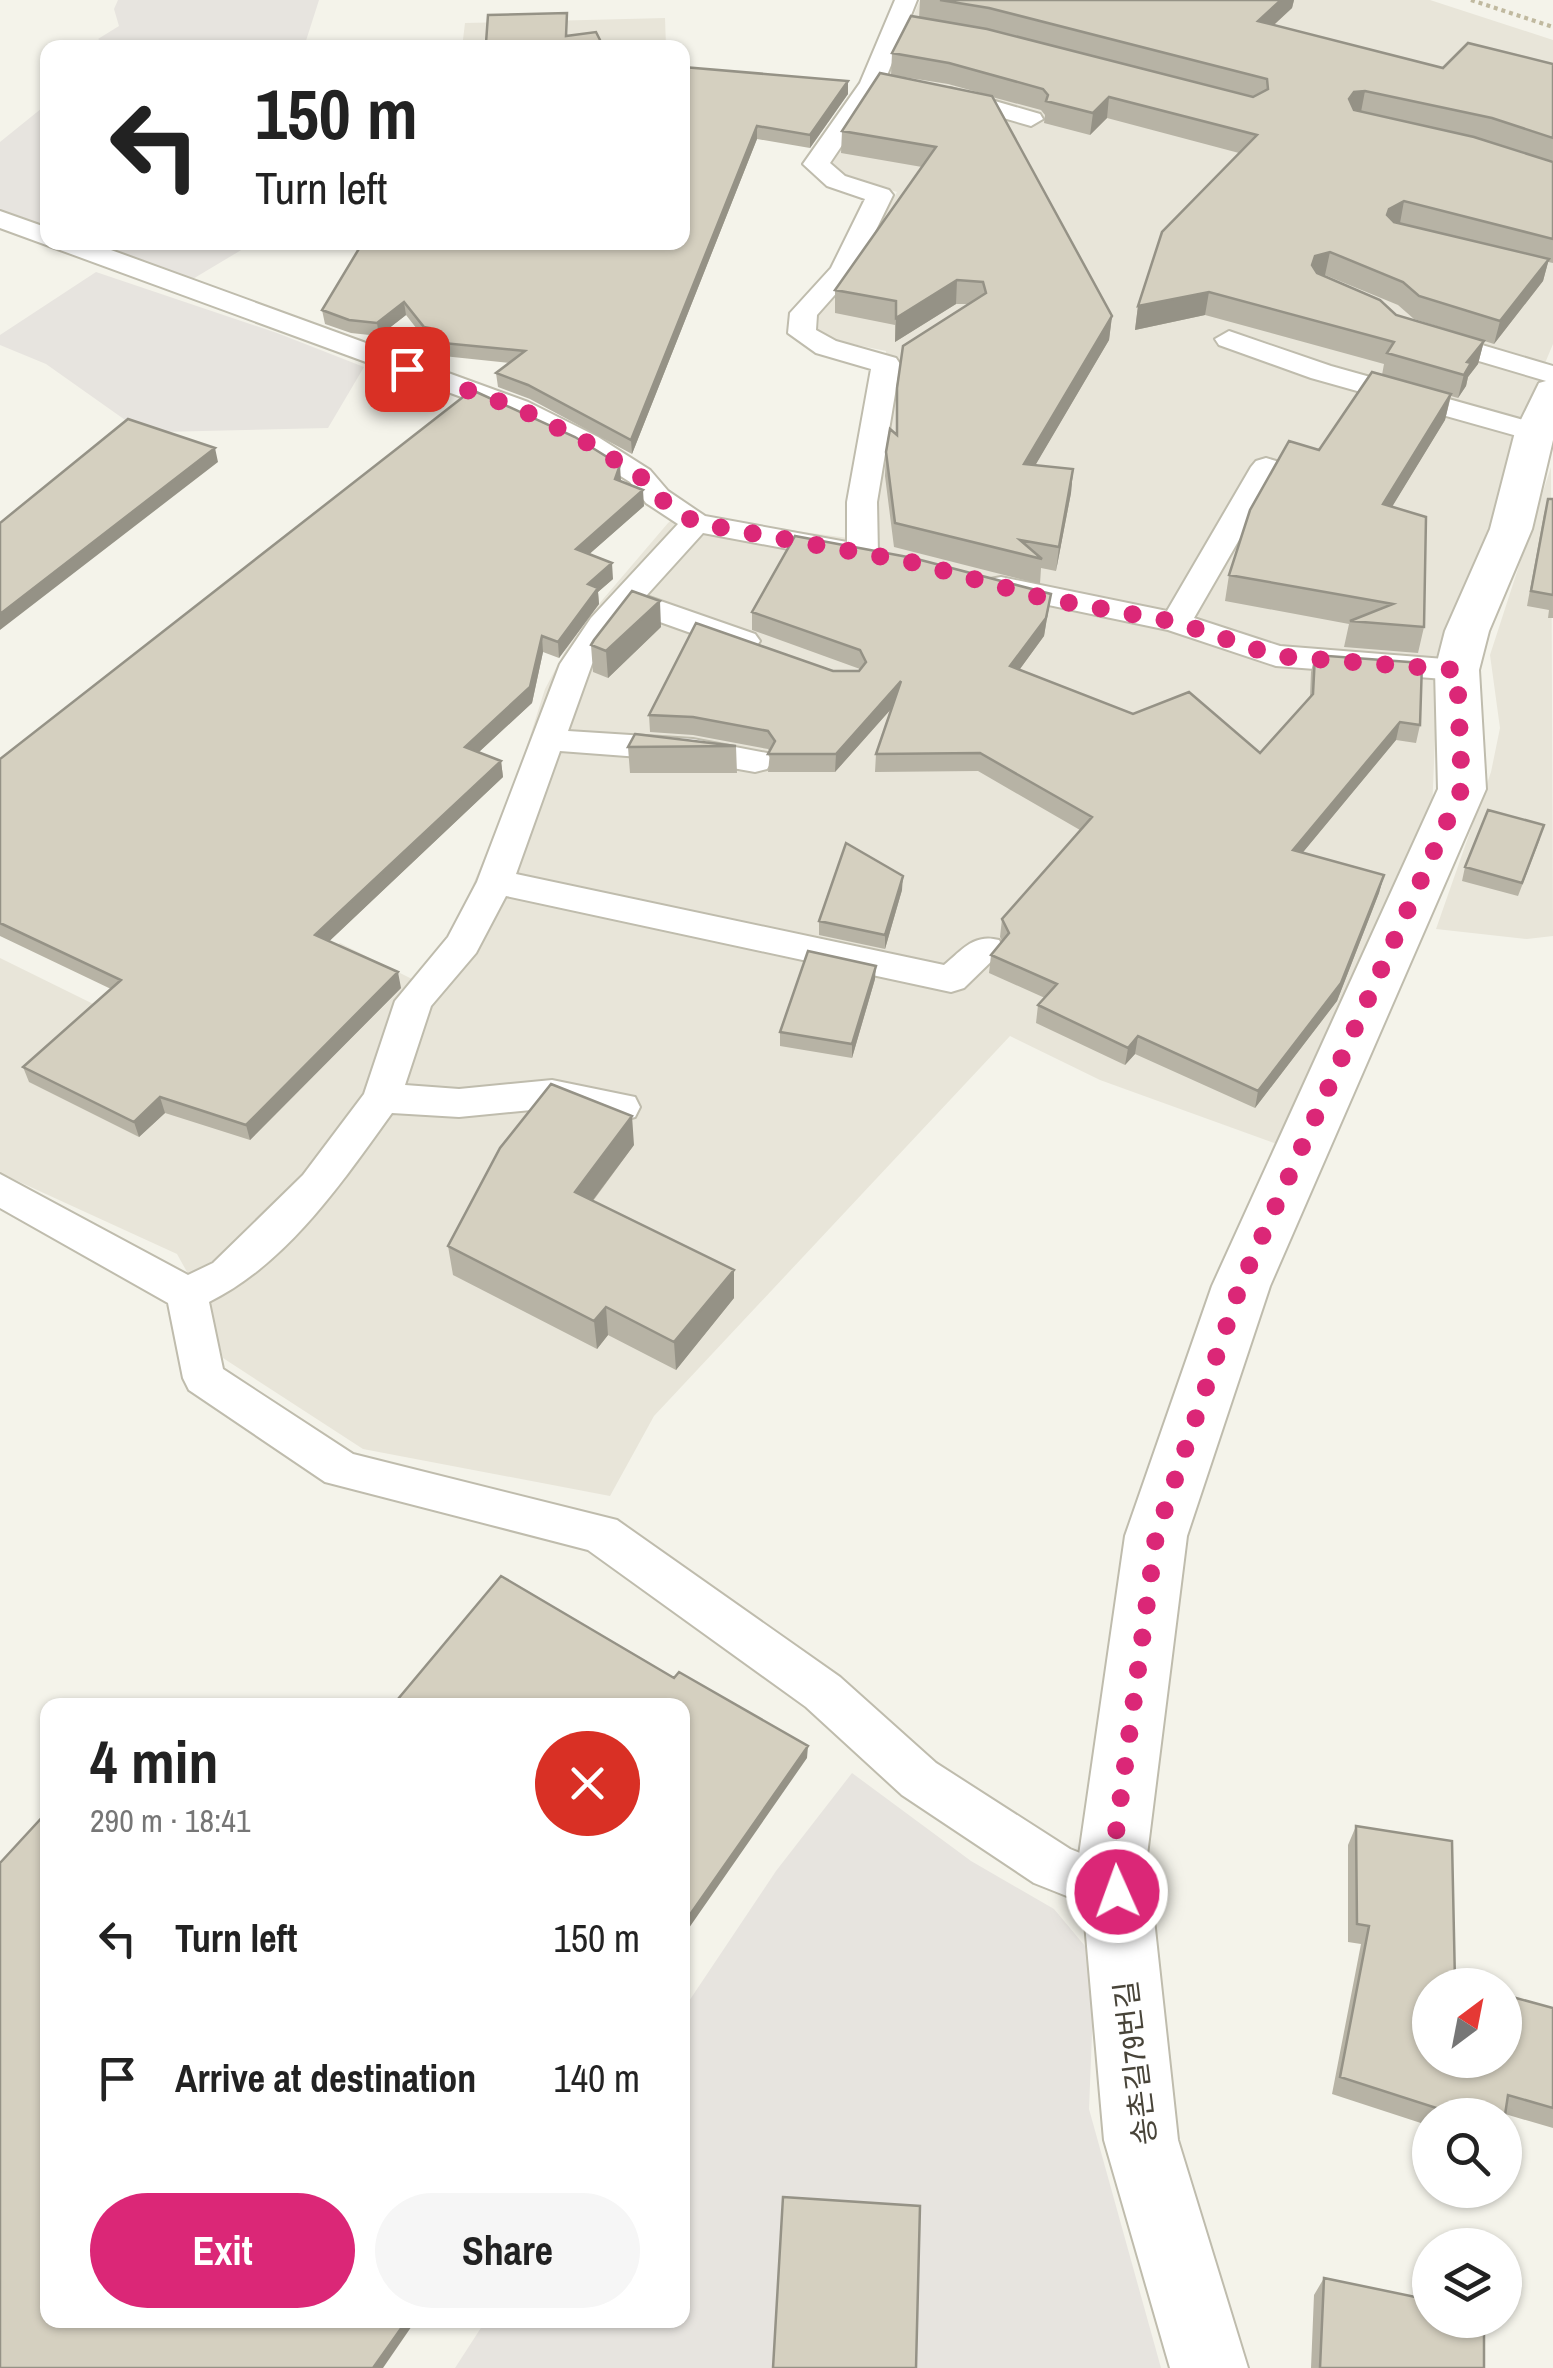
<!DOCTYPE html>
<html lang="en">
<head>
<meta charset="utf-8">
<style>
  body { margin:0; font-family:"Archivo Narrow","Noto Sans KR",sans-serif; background:#f6f6f6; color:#222; height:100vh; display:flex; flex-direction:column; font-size:38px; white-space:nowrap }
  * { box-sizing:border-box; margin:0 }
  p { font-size:32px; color:#767676 }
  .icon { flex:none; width:55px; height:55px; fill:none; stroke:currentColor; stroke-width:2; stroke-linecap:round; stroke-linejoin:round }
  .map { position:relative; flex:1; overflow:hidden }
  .side { position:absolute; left:40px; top:1698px; width:650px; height:630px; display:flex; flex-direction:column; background:#fff; border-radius:20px; box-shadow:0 2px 8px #0004 }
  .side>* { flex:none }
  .banner { position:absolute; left:40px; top:40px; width:650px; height:210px; border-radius:20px; box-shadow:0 2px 8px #0004; background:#fff; color:#222; overflow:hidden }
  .needle { width:65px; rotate:32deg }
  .tools { position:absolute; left:1412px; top:1968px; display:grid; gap:20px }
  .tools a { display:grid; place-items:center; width:110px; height:110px; border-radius:50%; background:#fff; box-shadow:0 2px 8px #0004; font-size:50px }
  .pin { position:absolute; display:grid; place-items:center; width:85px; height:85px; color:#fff; margin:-42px; border-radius:20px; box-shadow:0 5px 15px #0006 }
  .me { position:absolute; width:110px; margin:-55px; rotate:358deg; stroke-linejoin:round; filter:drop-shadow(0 0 8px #0008) }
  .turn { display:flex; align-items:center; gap:35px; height:210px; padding:0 50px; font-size:45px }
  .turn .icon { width:130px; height:130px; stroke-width:2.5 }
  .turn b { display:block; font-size:70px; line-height:85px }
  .round { display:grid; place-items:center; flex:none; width:105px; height:105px; border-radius:52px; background:#f6f6f6 }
  .headline { display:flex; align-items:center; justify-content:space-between; height:170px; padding:0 50px }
  h1 { font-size:60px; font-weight:700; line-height:75px }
  .primary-button { display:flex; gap:20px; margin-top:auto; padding:20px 50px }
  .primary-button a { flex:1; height:115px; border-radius:60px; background:#db2777; color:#fff; font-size:40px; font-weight:700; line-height:115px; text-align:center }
  .primary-button a+a { background:#f6f6f6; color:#222 }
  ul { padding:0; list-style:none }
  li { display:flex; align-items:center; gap:30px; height:140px; padding:0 50px }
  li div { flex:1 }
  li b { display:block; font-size:38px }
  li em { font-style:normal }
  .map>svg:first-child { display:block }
  .residential { fill:#e8e5d9 }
  .industrial { fill:#e7e4df }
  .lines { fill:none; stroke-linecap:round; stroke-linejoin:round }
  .lane-casing { stroke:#bfbcad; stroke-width:4 }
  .street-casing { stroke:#bfbcad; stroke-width:4 }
  .path { stroke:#c0b99f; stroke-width:4; stroke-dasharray:4 4; stroke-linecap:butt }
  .lane { fill:#fff; fill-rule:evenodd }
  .street { fill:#fff; fill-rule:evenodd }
  .wall { fill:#b7b3a5 }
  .shaded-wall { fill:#959286 }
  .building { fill:#d5d0c0; stroke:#959286; stroke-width:2.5 }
  .route { stroke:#db2777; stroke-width:18; stroke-dasharray:0 32.4 }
  .labels { text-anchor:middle; stroke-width:10; stroke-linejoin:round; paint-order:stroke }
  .street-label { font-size:30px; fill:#484439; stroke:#fff }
</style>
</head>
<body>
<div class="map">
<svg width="1553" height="2368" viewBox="0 0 1553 2368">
  <rect width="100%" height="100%" fill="#f4f3ea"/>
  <path class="residential" d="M920,0H1430L1553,40V344L1518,428L1493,525L1438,667L1432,811L1285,1147L1100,1080L1010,1036L654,1416L610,1496L363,1449L223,1358L212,1317L177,1254L0,1173V958L213,1063L340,943L416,981L453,932L513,790L545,689L575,632L668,523L686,507L708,519L877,542L886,351L837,341L818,330L819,315L854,269L897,192L842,175L831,163L885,84Z
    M665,18L666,47L462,48L465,23Z
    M1551,467L1553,936L1527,939L1436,929L1491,772L1500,728L1490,655Z"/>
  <path class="industrial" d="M118,0H319L304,47H110L98,39L119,26L114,9Z
    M47,104V229L0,212V142Z
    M85,243H253L191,280Z
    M96,272L277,333L364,367L328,428L160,432L128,422L46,364L0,345V335Z
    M852,1773L971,1861L1054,1909L1095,1958L1089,2109L1161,2368H455L486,2320H682L683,2010L776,1871Z"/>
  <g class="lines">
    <defs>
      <path id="lane" d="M895,0H917L884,83L830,163L845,176L889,190L893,195L856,271L817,315L816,330L836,341L896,358L900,364L877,502L878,554L874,561L863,563L703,533L646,596L755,634L760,641L755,648H733L632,612L592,664L568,731L693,739L767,753L772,761L767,769L755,772L693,761L560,751L516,874L944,965C962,950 974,933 999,940L1004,949L964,988L951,992L506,896L476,953L431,1006L405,1085L459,1089L552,1080L635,1097L640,1107L635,1117L621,1121L552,1108L459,1117L392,1113C342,1182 288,1263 209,1302L223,1369L353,1454L617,1520L840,1677L936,1763L1070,1849L1135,1875L1142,1892L1135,1909L1117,1916L1034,1883L902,1795L806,1707L588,1550L325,1482L189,1390L183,1378L168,1303L0,1208V1174L188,1275L213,1263L303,1175L364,1094L395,1001L448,937L477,882L560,664L591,618L678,524L646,503L630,482L578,449L508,414L0,228V211L48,228V242H89L528,402L598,437L650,470L668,491L705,516L847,542V502L871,369L816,353L788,333L790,313L831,268L865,199L827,186L803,164L860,83Z
        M950,88L1040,114L1043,119L1031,126L941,100L938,95Z
        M1428,329L1553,366V383L1418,343L1414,337Z
        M1229,331L1331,366L1545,426L1550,432L1545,438L1535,441L1311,378L1219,345L1215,339Z
        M1266,458L1276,461L1281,467L1194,618L1280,646L1457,660L1468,663L1473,670L1468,677L1457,680L1276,666L1168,630L1001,595L990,593L985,586L990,579L1001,577L1167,611L1251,467L1256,461Z"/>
      <path id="street" d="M1553,379V440L1532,529L1489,631L1479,670L1486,789L1270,1286L1187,1536L1147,1855L1178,2140L1248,2368H1170L1104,2140L1079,1855L1125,1536L1212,1286L1438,789L1435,670L1445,631L1490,529L1515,432L1539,383Z"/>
    </defs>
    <use href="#lane" class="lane-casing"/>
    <use href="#street" class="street-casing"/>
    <path class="path" d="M1471,0L1553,27"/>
    <use href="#lane" class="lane"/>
    <use href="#street" class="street"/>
  </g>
  <path class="wall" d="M920,0H1294L1292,8L1274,25L1443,68L1553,64V263L1548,262L1543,281L1494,344L1414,319L1398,305L1325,275H1323L1396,315L1484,341L1478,364L1468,377L1466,386L1458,398L1451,396L1445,420L1392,506L1424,627L1418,653L1344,647L1349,624L1225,601L1229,575L1319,450L1382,375L1384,364L1205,315L1135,330L1138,306L1239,153L1107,118L1090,135L1044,123L1045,115L1041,110L992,97L1112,316L1109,340L1035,465L1073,469L1071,493L1056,571L1041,568L1040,584L894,547L885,476L886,452L896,434L897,388L968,304H956L895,342V325L835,313V290L922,167L841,153L842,131L988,95L948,84L891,75L892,53L919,18Z
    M683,67L848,81V94L810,148L757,139L632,454L530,399L498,387L496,373L510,363L424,354L422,341L424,338L406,315L379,336L351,333L325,324L322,310L682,242Z
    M621,482L644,506L589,554L613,579L598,592L599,604L559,658L543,652L532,703L479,752L501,761L503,777L329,941L401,988L250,1140L165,1113L139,1137L29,1082L23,1067L111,989L0,936V759Z
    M1548,499H1553V618H1548L1549,610L1527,606L1544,514Z
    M1051,594L1044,636L1019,670L1133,714L1260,753L1310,697L1311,672L1315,655L1420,725L1416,743L1396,740L1302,853L1384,875L1379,893L1337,1001L1255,1108L1135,1054L1125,1065L1036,1023L1038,1005L1045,998L989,973L991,955L1002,941L1000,937L1002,919L1080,830L978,771L875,772L876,754L891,709L835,772H768L770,752L768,749L693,735L650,732L649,715L833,671H859L860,669L752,630V612Z
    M661,627L608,678L593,672L591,645Z
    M736,746L737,773H630L628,747Z
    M1540,839L1518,896L1462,881L1465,867Z
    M902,890L885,949L819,935V921Z
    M875,979L852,1058L780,1046V1032Z
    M634,1145L593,1201L734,1298L676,1370L608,1335L597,1349L453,1275L448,1246Z
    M1356,1826L1455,1982L1553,2008V2128L1505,2114L1430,2115V2126L1332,2094L1361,1944L1348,1942V1845Z
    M1324,2278L1484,2368H1311L1314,2295Z"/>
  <path class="shaded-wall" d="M1281,0H1294L1292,8L1255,42L1258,21Z
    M848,81V94L810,148V135Z
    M1365,91L1361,112L1350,114L1349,99L1354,92Z
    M1109,97L1107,118L1090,135L1093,113Z
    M757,126V139L632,454L631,440Z
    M1404,201L1400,223L1384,232L1389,209Z
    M1330,252L1325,275L1311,278L1312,265L1315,256Z
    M1549,259L1543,281L1494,344L1500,321Z
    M957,280L956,304L895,342L896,318Z
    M1209,292L1205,315L1135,330L1138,306Z
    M404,302L406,315L379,336L377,323Z
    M1112,316L1109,340L1022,488L1024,464Z
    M1484,341L1478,364L1468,377L1466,386L1458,398L1467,362Z
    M1451,394L1445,420L1378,530L1383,504Z
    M215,448L218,462L0,630V614Z
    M620,465L621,481L616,495L615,479Z
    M1073,469L1071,493L1056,571L1059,547Z
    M643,490L644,506L577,565L576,549Z
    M612,563L613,579L598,592L599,604L559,658L558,642L588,584Z
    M1051,594L1044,636L1009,684L1010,666Z
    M660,601L661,627L608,678L606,651Z
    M542,636L543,652L532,703L467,763L465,747Z
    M901,681L900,699L835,772L836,754Z
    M1400,722L1396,740L1290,868L1293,850Z
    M501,761L503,777L319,951L315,935Z
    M1384,875L1379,893L1337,1001L1255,1108L1258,1091Z
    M903,876L902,890L885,949V935Z
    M876,966L875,979L852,1058V1044Z
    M398,972L401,988L250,1140L246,1125Z
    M1138,1036L1135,1054L1125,1065L1128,1048Z
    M160,1097L165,1113L139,1137L134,1122Z
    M632,1116L634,1145L578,1220L575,1192Z
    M734,1270V1298L676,1370L674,1342Z
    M606,1307L608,1335L597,1349L594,1321Z
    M808,1746L807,1758L682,1938V1926Z
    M407,2320H416L383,2368H373Z"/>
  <path class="building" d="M940,0H1281L1258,21L1443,68L1468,43L1553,64V138L1492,118L1365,91L1354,92L1349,99L1354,110L1474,137L1553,162V239L1404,201L1389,209L1387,215L1394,222L1549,259L1500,321L1419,296L1403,282L1330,252L1315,256L1312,265L1317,273L1380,300L1396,315L1484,341L1467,362L1471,363L1464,375L1387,353L1394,342L1209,292L1138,306L1162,232L1257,135L1109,97L1093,113L1046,101L1048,95L1043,89L949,63L892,53L911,16L987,29L1253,97L1268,89L1267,79L989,8Z
    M567,13L566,36L596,32L604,48H479L481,44L486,43L488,15Z
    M683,67L848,81L810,135L757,126L631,440L528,385L496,373L525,351L422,341L429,328L424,327L404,302L377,323L349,320L322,310L363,242H682Z
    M880,73L992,96L1112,316L1024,464L1073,469L1059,547L1020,540L1042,559L895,523L886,452L890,429L897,435V388L903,346L986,293L983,282L957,280L896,318V301L835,290L936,147L842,131Z
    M1372,372L1451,394L1383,504L1426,517L1424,627L1350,621L1393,604L1229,575L1250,510L1289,441L1319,450Z
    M472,390L575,437L620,465L615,479L643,490L576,549L612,563L588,584L598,588L558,642L542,636L530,687L465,747L501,761L315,935L398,972L246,1125L160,1097L134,1122L23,1067L121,980L0,923V759Z
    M128,419L215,448L0,614V523Z
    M1548,499H1553V595L1531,591Z
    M795,536L913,558L1051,594L1046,618L1010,666L1133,714L1189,692L1260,753L1313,694L1315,655L1422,663L1420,725L1400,722L1293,850L1384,875L1341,983L1258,1091L1138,1036L1128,1048L1038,1005L1057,984L991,955L1009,933L1002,919L1092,817L980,753L876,754L901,681L836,754H768L775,741L768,731L693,717L649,715L696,623L833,671H859L866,662L860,650L752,612Z
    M632,591L660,601L606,651L591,645L594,640Z
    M635,734L736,746L628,747Z
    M1488,810L1544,825L1522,883L1465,867Z
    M846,843L903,876L885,935L819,921Z
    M808,951L876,966L852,1044L780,1032Z
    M551,1084L632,1116L575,1192L734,1270L674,1342L606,1307L594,1321L448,1246L500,1148Z
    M501,1576L674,1678L679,1672L808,1746L682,1926V1705H393Z
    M48,1811V2320H407L373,2368H0V1863Z
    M1356,1826L1452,1841L1455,1982L1468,1985H1430V2060H1505V1995L1553,2008V2108L1508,2095L1505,2115H1458L1340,2077L1369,1926L1357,1924Z
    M783,2197L920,2206L916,2368H773Z
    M1324,2278L1430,2300V2320H1484V2368H1320Z"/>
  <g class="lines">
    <path class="route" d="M407,369L518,408L588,443L640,476L658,497L696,523L916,563L1043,598L1176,622L1276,656L1457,670L1462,788L1240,1286L1156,1536L1113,1855L1117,1892"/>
  </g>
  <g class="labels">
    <g class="street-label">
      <text transform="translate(1136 2063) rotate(-97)" y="10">송촌길79번길</text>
    </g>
  </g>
</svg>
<div class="tools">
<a><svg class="needle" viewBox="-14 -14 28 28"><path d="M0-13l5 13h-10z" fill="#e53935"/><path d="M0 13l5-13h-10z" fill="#767676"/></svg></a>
<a><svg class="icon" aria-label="search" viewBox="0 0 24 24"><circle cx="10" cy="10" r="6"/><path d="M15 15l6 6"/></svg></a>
<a><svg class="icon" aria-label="layers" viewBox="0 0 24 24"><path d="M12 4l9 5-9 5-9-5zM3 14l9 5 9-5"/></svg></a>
</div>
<div class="pin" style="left:407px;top:369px;background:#d93025"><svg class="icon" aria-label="arrive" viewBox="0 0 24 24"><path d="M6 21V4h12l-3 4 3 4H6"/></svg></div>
<svg class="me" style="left:1117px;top:1892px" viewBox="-20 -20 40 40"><circle r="17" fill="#db2777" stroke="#fff" stroke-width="3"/><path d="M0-11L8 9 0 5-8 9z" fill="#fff"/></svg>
<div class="banner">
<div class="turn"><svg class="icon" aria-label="left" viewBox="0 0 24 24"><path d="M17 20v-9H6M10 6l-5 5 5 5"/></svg><div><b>150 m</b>Turn left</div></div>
</div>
<section class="side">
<div class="headline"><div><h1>4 min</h1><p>290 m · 18:41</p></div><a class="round" style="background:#d93025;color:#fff"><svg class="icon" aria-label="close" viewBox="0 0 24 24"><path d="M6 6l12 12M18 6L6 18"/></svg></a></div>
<ul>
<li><svg class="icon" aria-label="left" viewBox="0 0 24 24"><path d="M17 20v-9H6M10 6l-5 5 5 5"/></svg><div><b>Turn left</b></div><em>150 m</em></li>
<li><svg class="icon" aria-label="arrive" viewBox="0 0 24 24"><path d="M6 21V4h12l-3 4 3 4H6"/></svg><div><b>Arrive at destination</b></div><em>140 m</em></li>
</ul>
<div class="primary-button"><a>Exit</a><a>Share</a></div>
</section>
</div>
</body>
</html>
